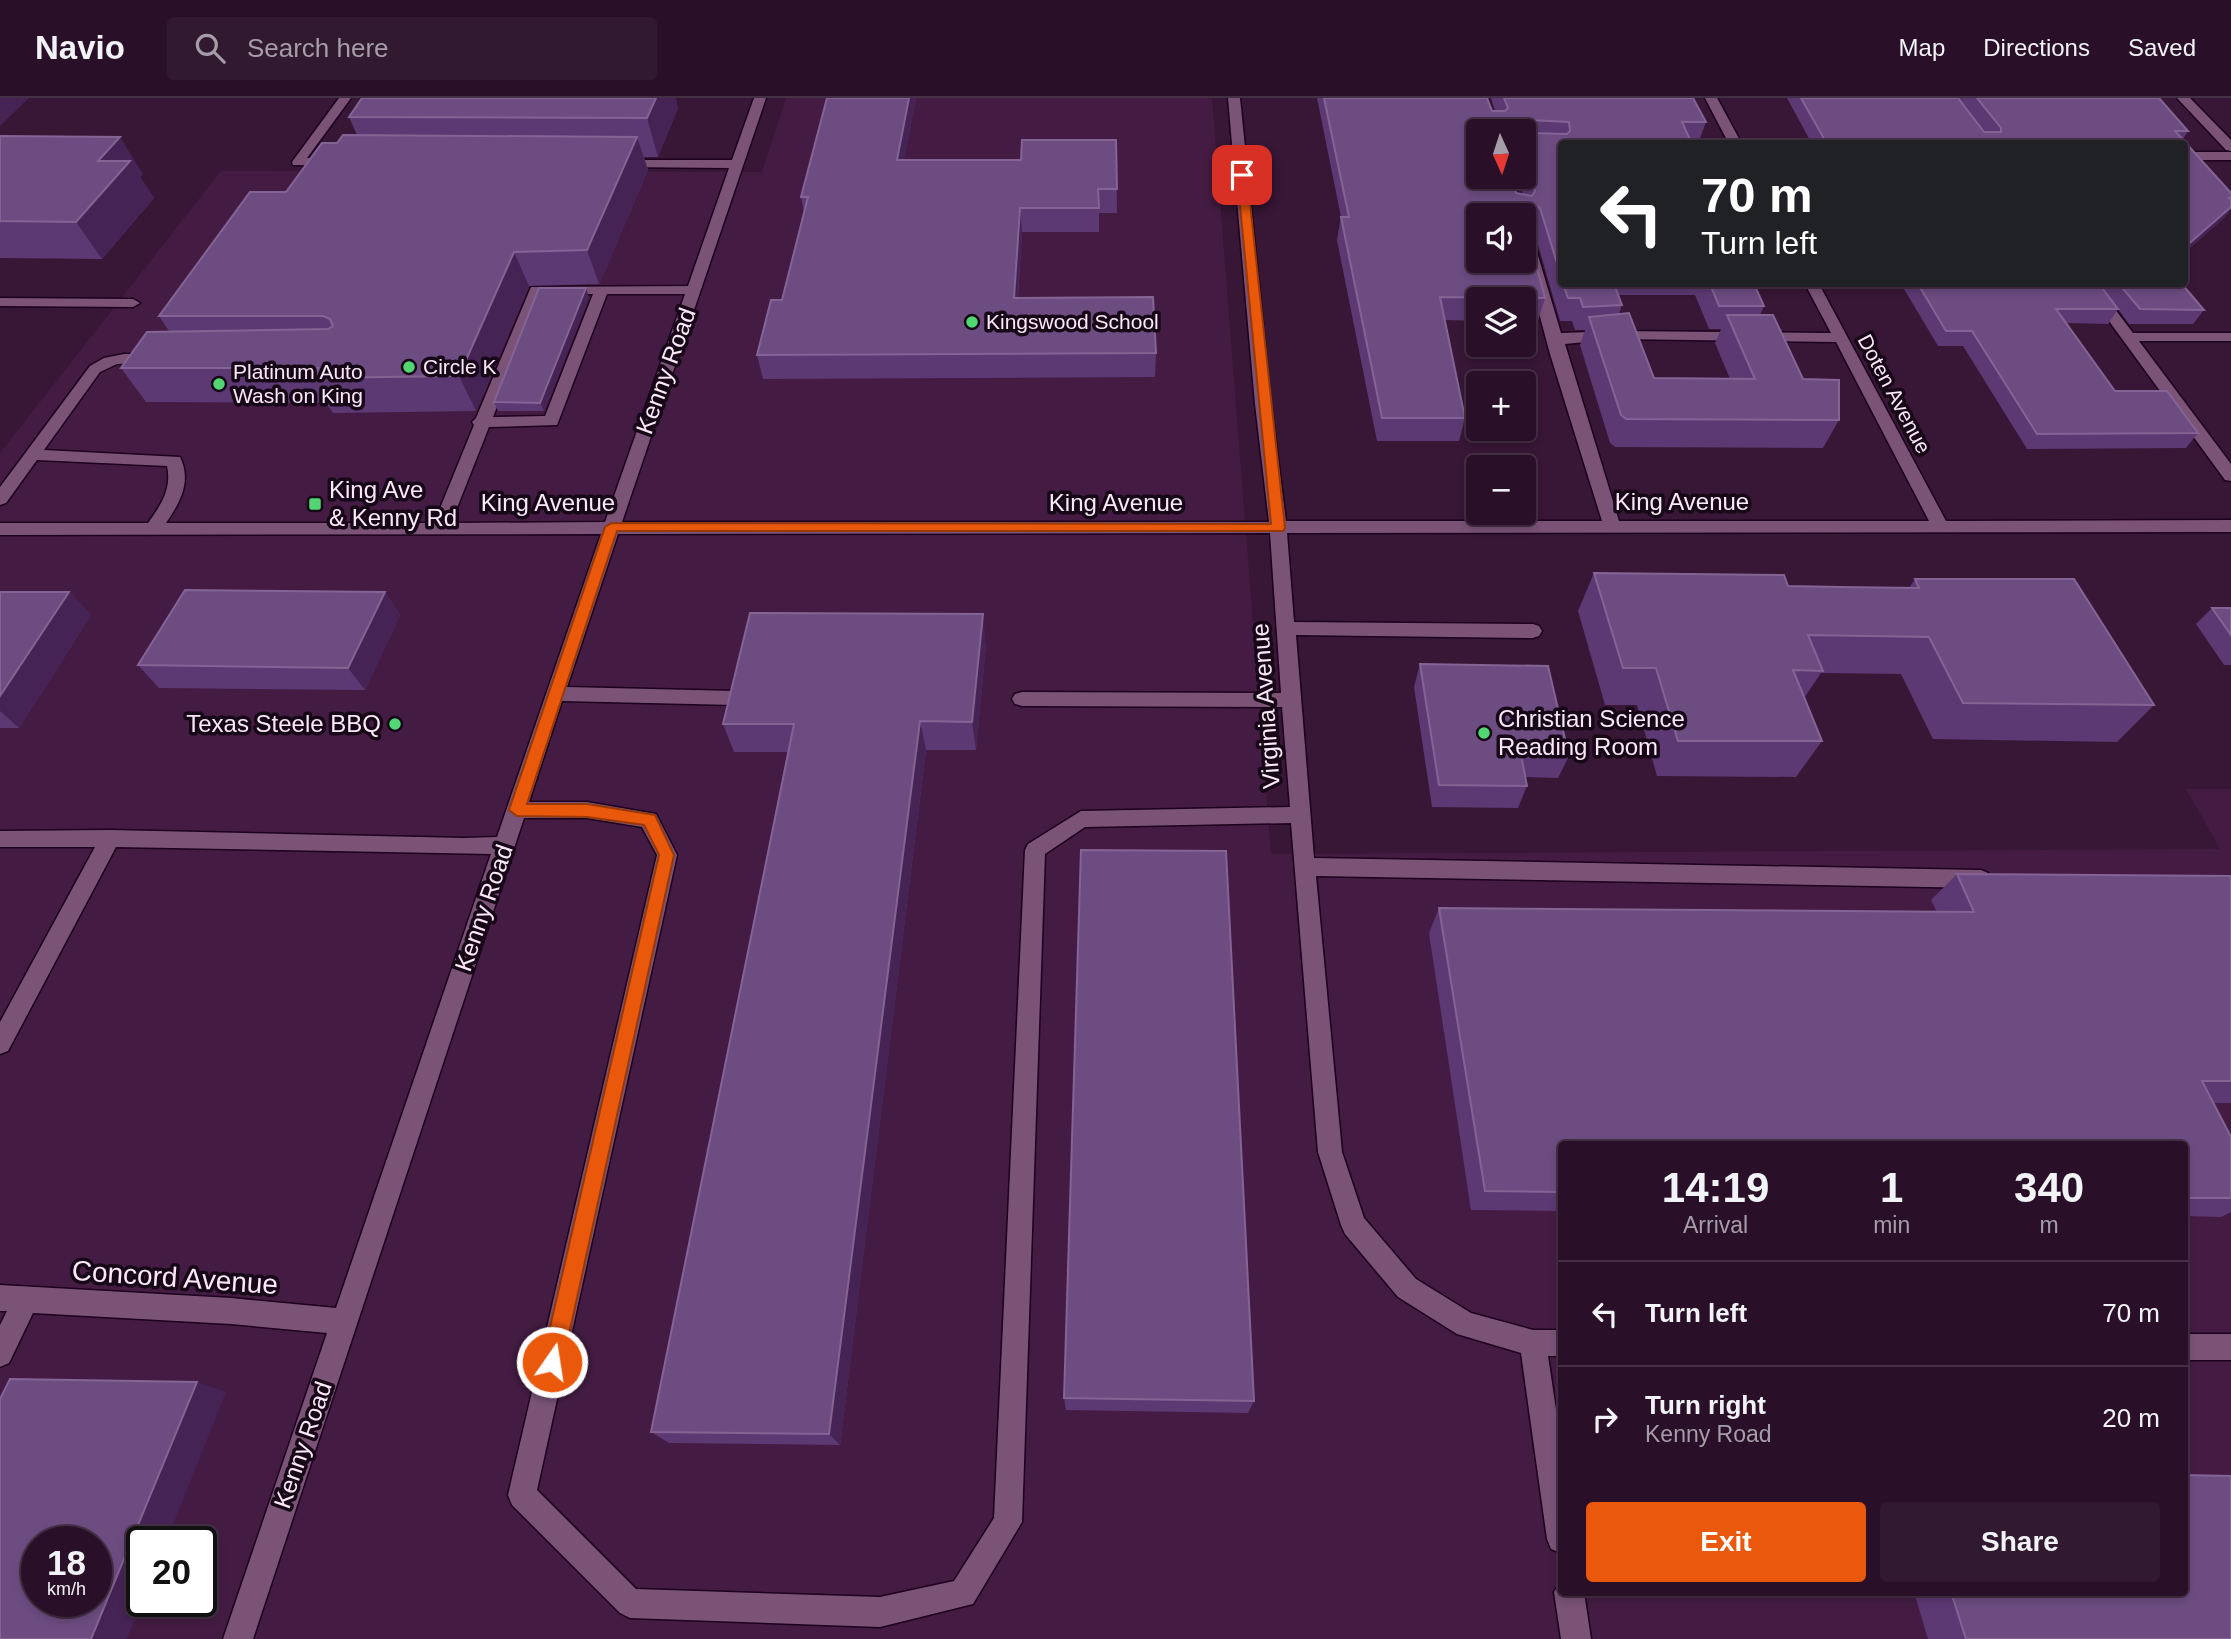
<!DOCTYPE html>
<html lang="en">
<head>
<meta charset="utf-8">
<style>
  body { margin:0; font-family:Arial,sans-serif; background:#311930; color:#f1f3f6; height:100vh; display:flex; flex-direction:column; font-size:26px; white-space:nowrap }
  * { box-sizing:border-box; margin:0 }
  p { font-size:23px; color:#a59da8 }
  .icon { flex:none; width:38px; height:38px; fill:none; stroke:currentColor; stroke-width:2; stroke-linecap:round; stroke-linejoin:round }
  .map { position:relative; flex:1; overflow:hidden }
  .details { position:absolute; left:1558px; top:1043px; width:630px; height:455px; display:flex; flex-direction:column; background:#291028; border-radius:7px; box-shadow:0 4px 10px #0003,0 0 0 2px #453045 }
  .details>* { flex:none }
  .banner { position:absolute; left:1558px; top:42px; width:630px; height:147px; border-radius:7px; box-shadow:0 4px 10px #0003,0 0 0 2px #453045; background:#202124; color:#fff; overflow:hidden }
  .needle { width:46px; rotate:177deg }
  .tools { position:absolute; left:1466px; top:21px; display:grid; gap:14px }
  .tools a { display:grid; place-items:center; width:70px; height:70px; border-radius:7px; background:#291028; box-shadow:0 4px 10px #0003,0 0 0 2px #453045; font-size:35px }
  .speed { position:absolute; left:21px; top:1428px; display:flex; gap:14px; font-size:35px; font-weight:700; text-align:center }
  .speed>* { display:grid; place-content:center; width:91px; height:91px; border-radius:50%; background:#291028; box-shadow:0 4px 10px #0003,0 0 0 2px #453045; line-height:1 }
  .speed small { font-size:18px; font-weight:400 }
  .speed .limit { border:4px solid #111; border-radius:10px; background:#fff; color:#111 }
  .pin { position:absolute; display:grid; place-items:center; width:60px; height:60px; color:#fff; margin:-30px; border-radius:14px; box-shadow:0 4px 10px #0006 }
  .me { position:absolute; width:77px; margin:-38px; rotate:13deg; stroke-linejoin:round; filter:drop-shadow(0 0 5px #0008) }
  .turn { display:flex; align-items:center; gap:24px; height:147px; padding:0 28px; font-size:32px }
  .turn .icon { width:91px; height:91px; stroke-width:2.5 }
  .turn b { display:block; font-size:49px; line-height:60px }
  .eta { display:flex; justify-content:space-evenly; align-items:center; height:119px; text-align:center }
  .eta b { font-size:42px; font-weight:600; line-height:49px }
  .button { display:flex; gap:14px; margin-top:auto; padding:14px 28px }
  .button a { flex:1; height:80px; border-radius:7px; background:#ea580c; color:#fff; font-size:28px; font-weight:600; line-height:80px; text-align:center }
  .button a+a { background:#311930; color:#f1f3f6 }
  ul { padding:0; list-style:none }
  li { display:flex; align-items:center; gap:21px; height:105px; padding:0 28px; border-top:2px solid #453045 }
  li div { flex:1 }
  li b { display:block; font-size:26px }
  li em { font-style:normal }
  header { display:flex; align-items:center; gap:42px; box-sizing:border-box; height:98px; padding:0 35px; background:#291028; border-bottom:2px solid #453045 }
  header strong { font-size:33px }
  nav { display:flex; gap:38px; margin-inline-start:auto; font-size:24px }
  .search { width:490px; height:63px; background:#311930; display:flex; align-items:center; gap:18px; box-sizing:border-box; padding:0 24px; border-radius:7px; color:#a59da8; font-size:26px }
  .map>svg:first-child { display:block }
  .built { fill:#441c43; fill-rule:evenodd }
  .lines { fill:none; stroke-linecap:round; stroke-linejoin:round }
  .minor-casing { stroke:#1d001d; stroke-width:3 }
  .minor { fill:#7a5377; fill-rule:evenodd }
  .wall { fill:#5c3973; fill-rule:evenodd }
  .shaded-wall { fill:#462355 }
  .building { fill:#6d4c82; stroke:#846494; stroke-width:2; fill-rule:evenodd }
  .route { fill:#ea580c; stroke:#983908; stroke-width:2 }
  .poi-dot { fill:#52d673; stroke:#160816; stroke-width:2.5 }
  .labels { text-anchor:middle; stroke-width:7; stroke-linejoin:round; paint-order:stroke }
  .far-poi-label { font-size:21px; fill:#fce6fa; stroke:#160816; text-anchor:start }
  .far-street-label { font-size:21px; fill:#fce6fa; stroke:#160816 }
  .street-label { font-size:24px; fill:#fce6fa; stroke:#160816 }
  .poi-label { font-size:24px; fill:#fce6fa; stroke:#160816; text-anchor:start }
  .near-street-label { font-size:28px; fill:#fce6fa; stroke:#160816 }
</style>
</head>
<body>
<header>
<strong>Navio</strong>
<div class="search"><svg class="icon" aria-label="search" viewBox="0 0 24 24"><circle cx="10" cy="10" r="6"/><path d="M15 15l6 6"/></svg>Search here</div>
<nav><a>Map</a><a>Directions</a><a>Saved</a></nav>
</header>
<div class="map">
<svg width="2231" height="1541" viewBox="0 0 2231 1541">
  <rect width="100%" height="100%" fill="#371636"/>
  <path class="built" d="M786,0H1212L1271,756L2220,751L2186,691H2231V1541H0V355L221,73L762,74ZM1561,1046H2184V1494H1561ZM37,1444H96V1503H37ZM142,1444H201V1503H142Z"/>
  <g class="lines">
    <defs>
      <path id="minor" d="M339,0H351L307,60H337L343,64L337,68L293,67L292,64Z
        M754,0H766L622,424H1269L1255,306L1228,0H1240L1271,306L1286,423H1602L1550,256L1524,159V130L1531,134L1561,235L1617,233L1831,235L1805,186H1819L1946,423L2231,422V434L1287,435L1294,524L1533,526L1539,528L1542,533L1539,538L1533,540L1296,537L1314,760L1981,772L1988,775L1992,781L1988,787L1981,790L1316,778L1342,1054L1364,1120L1416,1181L1471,1215L1533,1232H1561V1258H1548L1561,1345V1455L1551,1451L1547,1441L1521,1255L1457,1236L1398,1199L1345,1136L1341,1127L1318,1054L1291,725L1085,729L1045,756L1022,1424L973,1506L880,1529L630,1520L620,1515L512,1407L508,1397L657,757L642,729L587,720H524L253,1541H223L327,1235L231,1226L33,1215L9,1265L0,1269V1227L7,1213H0V1187L231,1200L336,1210L491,756L116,749L8,953L0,956V924L95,749H0V733L110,732L464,740L497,739L601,436L0,437V425H148C161,407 172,391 167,368L37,362L6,405L0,407V389L90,268L104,260L124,256H157L165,261L162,264L117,266L100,274L44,352L180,359C192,383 180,405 166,425H434L474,327L472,324L476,320L531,189L688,188L729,70L617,69L612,68V62H732ZM541,196H593L545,318L493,319ZM607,196H685L605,424L451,425L489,329L557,327ZM1617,241L1836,244L1929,423H1619L1565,246ZM1270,435L1281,595L1022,594L1015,596L1012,601L1015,606L1022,608L1282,609L1290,709L1081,713L1028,746L1025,752L994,1420L954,1483L880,1499L636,1491L537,1392L677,757L656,716L587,704H529L562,603L735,607L742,605L745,600L742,595L735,593L567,589L618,436Z
        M1705,0H1717L1742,46H1729Z
        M2177,0H2190L2231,42V53L2226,52Z
        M2184,54H2231V62H2184Z
        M2082,186H2096L2133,235H2231V243H2139L2231,366V383L2225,382Z
        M0,200L133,201L140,205L133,209L0,208Z
        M2184,1236H2231V1262H2184Z
        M1561,1483V1494H1584L1591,1541H1561L1554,1494Z"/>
    </defs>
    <use href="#minor" class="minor-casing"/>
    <use href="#minor" class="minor"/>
  </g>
  <path class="wall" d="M916,0L904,62H1021L1116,42L1117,115H1099V134H1022L1018,200L1156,255L1155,279L763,281L757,257L782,202L804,114L801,99Z
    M1317,0H1487L1492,13H1495L1491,0H1693L1706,24L1698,46H1561V186H1757L1755,189L1764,208L1760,217L1803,281L1839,322L1823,350L1615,349L1610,345L1580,247L1585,232H1575L1572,223H1560L1534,133L1528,130V137L1545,200L1538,223H1524V201H1479V223L1445,222L1465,320L1459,343H1377L1337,142L1341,119ZM1479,33H1524V79H1518L1523,96L1516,95ZM1618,197H1695L1709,231H1721L1715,245L1730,281L1654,280L1619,216L1622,207Z
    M1787,0H1958L1985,34L1958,0H2159L2188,33L2183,41L2231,95V111L2224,120L2184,155V46H1812Z
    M678,10L658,59H644L648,72L599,186L529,188L476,313L333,315L326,305L146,304L121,270L169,233L159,218L337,45L357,37L349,19Z
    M0,38L143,76L140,79L154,100L102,161L0,160Z
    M1901,186H2182L2204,212L2193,226H2129L2118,211L2108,226L2067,225L2115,293L2198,335L2186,350L2027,351L1963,248H1938Z
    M589,199L544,313H498L494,304Z
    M1594,475L1788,488L1840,489L1909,490L1915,481L2154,607L2117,644L1933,641L1901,576L1821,575L1804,600L1822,643L1796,679L1657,678L1637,607H1605L1578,513Z
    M0,494H69L91,517L19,630H0Z
    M385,494L400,517L365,592L159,590L138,567Z
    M2212,510H2231V567H2224L2196,526Z
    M986,546L976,652H926L840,1347L669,1345L651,1334L788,654H734L723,626Z
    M1420,566L1569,658L1558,680L1525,679L1527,688L1518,710L1432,709L1414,589Z
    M1957,776L2231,778V1005H2213L2231,1039V1114L2221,1119L2184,1118V1046H1561V1113L1471,1112L1429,835L1439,810L1937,814L1931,802Z
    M1064,1300L1254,1303L1248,1315L1066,1312Z
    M1914,1494H2184L2231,1541H1928Z"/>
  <path class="shaded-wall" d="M0,0H29L0,28Z
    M656,0H676L678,10L658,59L647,20Z
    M909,0H916L900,86L897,62Z
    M120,39L143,76L140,79L154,100L102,161L76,124L98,63Z
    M637,39L648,72L599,186L587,152Z
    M2231,109V111L2224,120L2184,155V150Z
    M1020,110L1022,134L1016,224L1014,200Z
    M514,154L529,188L476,313L459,278Z
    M586,190L589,199L544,313L540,305Z
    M69,494L91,517L19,630L0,613V598Z
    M385,494L400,517L365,592L348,570Z
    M983,516L986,546L976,652L972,624Z
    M920,623L926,652L840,1347L829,1336Z
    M197,1284L226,1294L166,1444H142V1503L127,1541H91Z"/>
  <path class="building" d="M362,0H656L647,20L349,19Z
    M827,0H909L897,62H1021L1022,42H1116L1117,91H1098L1099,110H1020L1014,200L1153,199L1156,255L757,257L771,202H782L808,99H801Z
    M1324,0H1487L1492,13H1505L1508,10L1504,0H1693L1706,24H1682L1692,46H1561V178L1540,110L1530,105L1528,137L1545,200L1440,199L1465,320H1382L1341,119H1349ZM1530,22L1569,24L1570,33L1567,36L1530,35L1527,32ZM1479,33H1524V58L1535,93L1532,98L1516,95L1512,79H1479ZM1479,117H1524V163H1479Z
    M1801,0H1958L1984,34H2001V30L1977,0H2159L2188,33H2175L2231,95V100H2229L2231,102V109L2184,150V46H1827Z
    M343,37L637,39L587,152L514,154L459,278L312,280L318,270H121L147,234L328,231L333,228L330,221L323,218H159L250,94H286L322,45H337Z
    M0,38L120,39L98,63H130L76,124L0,123Z
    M1563,186H1614L1622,207L1583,209L1580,200H1568Z
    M1710,186H1757H1754L1764,208H1719Z
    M1918,186H2099L2118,211H2056L2115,293H2167L2198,335L2037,336L1972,233H1946Z
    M2119,186H2182L2204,212L2140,211Z
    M539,190H586L540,305L494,304Z
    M1629,215L1654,280L1755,281L1727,217H1773L1803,281L1839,282V322L1626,321L1621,317L1589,219Z
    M1594,475L1784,477L1788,488L1840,489L1919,490L1915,481H2074L2154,607L1963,605L1929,539L1808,537L1823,573L1793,572L1822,643H1678L1656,570H1623Z
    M185,492L385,494L348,570L138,567Z
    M0,494H69L0,598Z
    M2212,510H2231V537Z
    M750,515L983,516L972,624L920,623L829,1336L651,1334L794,626H723Z
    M1420,566L1548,568L1569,658L1521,657L1527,688L1439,687Z
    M1081,752L1226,753L1254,1303L1064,1300Z
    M1957,776L2231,778V983H2202L2231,1039V1100H2184V1046H1561V1094L1485,1093L1439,810L1974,814Z
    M10,1281L197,1284L91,1541H0V1301ZM37,1444H96V1503H37Z
    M2184,1377L2231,1378V1541H1966L1951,1494H2184Z"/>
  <path class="route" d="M1242,74L1247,77L1285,430L1283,433H617L527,706H587L655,717L674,757L563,1264L560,1271L552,1274L545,1271L542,1264L659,757L644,727L587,719L517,718L509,712L605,429L612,425L1271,426L1237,77Z"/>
  <g class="poi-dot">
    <circle cx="972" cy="224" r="7"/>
    <circle cx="409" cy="269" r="7"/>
    <circle cx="219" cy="286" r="7"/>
    <rect x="308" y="399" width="14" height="14" rx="3.5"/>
    <circle cx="395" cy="626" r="7"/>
    <circle cx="1484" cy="635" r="7"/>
  </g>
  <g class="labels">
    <g class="far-poi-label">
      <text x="986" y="231">Kingswood School</text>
      <text x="423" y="276">Circle K</text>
      <text x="233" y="281">Platinum Auto<tspan x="233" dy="24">Wash on King</tspan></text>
    </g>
    <g class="far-street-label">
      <text transform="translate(1894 296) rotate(62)" y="7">Doten Avenue</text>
    </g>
    <g class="street-label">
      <text transform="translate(666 273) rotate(-70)" y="8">Kenny Road</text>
      <text x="1682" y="412">King Avenue</text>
      <text x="548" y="413">King Avenue</text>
      <text x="1116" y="413">King Avenue</text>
      <text transform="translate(1266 608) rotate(-94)" y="8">Virginia Avenue</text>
      <text transform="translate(484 810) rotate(-71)" y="8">Kenny Road</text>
      <text transform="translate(303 1347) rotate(-71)" y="8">Kenny Road</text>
    </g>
    <g class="poi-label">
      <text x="329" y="400">King Ave<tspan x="329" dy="28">&amp; Kenny Rd</tspan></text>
      <text x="1498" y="629">Christian Science<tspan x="1498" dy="28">Reading Room</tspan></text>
      <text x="381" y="634" text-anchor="end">Texas Steele BBQ</text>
    </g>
    <g class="near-street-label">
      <text transform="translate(175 1179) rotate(4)" y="10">Concord Avenue</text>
    </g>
  </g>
</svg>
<div class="tools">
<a><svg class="needle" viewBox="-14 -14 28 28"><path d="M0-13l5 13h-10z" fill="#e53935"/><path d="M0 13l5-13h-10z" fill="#a59da8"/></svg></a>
<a><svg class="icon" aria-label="sound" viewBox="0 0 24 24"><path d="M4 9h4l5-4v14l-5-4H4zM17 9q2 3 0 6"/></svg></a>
<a><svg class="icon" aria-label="layers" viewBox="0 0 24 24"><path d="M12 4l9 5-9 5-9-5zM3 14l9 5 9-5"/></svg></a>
<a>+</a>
<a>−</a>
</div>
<div class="speed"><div>18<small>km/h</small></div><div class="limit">20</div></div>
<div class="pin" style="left:1242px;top:77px;background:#d93025"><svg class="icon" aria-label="arrive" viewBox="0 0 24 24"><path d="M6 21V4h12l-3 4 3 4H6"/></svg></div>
<svg class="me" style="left:552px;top:1264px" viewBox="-20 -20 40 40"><circle r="17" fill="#ea580c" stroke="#fff" stroke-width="3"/><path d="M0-11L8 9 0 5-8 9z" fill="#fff"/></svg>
<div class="banner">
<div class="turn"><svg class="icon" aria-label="left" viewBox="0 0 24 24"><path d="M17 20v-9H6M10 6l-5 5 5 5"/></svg><div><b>70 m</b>Turn left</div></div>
</div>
<section class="details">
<div class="eta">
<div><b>14:19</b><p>Arrival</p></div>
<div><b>1</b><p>min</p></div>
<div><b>340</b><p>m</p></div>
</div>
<ul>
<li><svg class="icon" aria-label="left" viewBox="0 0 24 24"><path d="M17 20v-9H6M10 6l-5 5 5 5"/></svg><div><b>Turn left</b></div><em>70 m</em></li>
<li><svg class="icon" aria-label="right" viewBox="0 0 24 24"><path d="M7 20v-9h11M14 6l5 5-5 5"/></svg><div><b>Turn right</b><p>Kenny Road</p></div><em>20 m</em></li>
</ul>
<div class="button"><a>Exit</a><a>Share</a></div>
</section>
</div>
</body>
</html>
